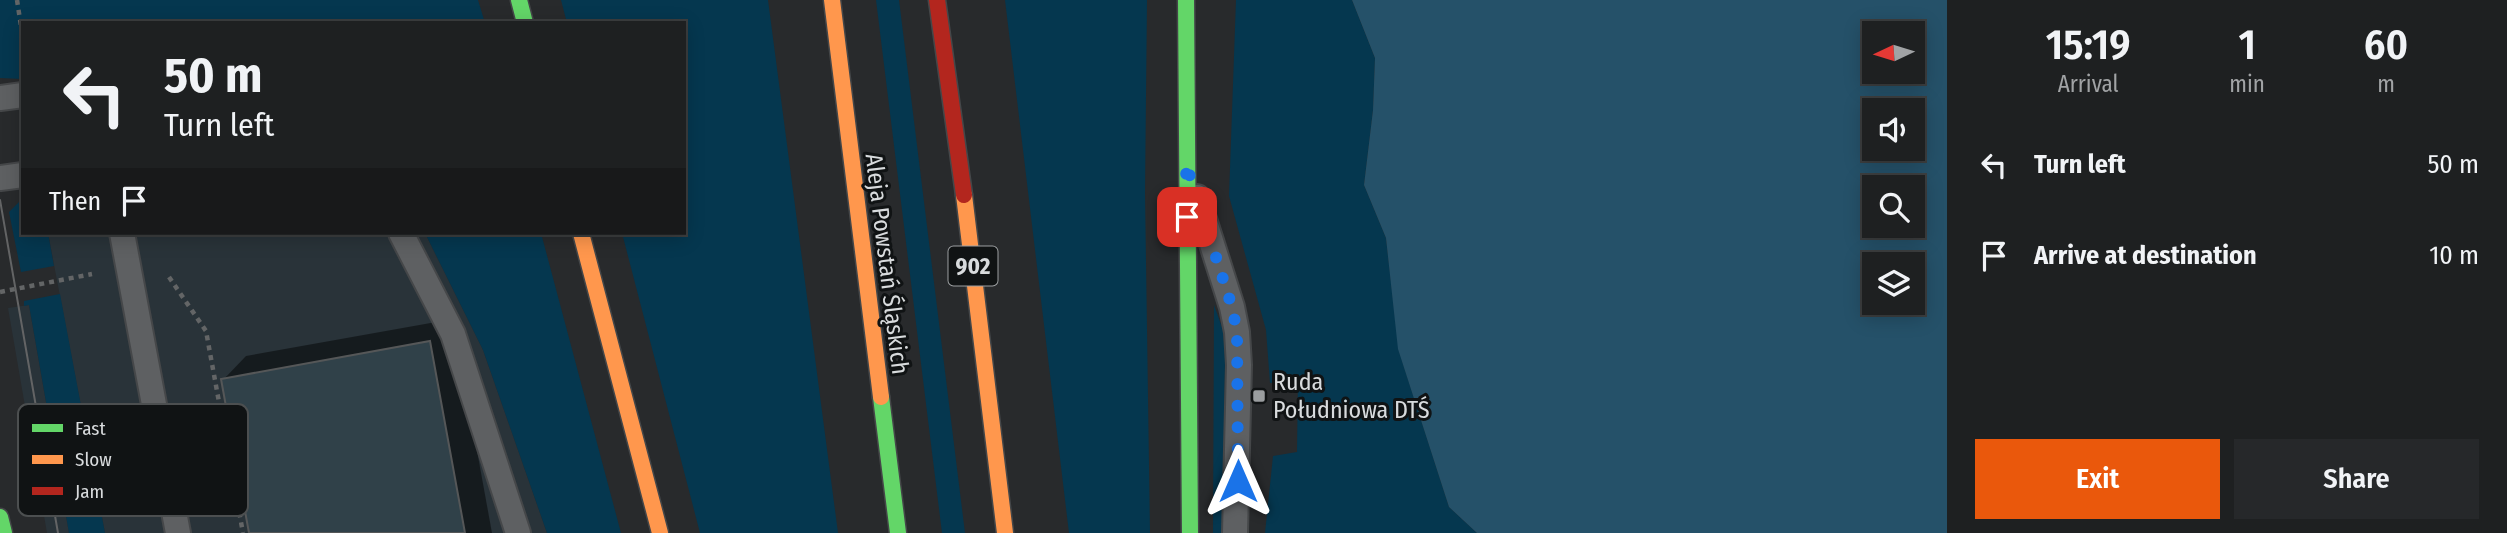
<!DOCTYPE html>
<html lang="en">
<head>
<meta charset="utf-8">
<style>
  body { margin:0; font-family:"Fira Sans Condensed",sans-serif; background:#26282a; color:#f1f3f6; height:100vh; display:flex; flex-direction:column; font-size:26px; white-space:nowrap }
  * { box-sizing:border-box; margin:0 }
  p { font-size:23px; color:#a1a3a5 }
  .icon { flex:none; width:38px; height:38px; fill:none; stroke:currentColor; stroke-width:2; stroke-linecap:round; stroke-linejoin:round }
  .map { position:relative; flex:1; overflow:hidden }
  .side { display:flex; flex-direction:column; background:#1e2021; width:560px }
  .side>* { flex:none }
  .banner { position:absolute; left:21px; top:21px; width:665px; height:214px; border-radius:0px; box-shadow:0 4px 18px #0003,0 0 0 2px #3c3e3f; background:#1e2021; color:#f1f3f6; overflow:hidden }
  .needle { width:46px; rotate:266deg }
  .controls { position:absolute; left:1862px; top:21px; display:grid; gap:14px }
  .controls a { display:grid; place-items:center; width:63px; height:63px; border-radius:0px; background:#1e2021; box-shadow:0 4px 18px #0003,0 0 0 2px #3c3e3f; font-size:35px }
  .pin { position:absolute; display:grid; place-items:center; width:60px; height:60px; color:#fff; margin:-30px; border-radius:14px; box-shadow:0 4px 10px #0006 }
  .me { position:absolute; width:77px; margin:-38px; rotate:0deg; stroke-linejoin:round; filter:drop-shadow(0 0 5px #0008) }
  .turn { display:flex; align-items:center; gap:24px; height:147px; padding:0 28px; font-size:32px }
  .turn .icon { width:91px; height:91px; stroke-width:2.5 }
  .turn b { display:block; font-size:49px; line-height:60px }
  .then { display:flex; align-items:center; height:66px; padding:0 28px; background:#0003; gap:14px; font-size:26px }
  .eta { display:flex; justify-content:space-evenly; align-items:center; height:119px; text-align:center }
  .eta b { font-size:42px; font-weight:600; line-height:49px }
  .primary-button { display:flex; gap:14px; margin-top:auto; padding:14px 28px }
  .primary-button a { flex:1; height:80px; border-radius:0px; background:#ea580c; color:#fff; font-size:28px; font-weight:600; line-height:80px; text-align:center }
  .primary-button a+a { background:#26282a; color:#f1f3f6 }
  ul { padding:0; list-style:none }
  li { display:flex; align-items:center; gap:21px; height:91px; padding:0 28px }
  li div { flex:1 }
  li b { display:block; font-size:26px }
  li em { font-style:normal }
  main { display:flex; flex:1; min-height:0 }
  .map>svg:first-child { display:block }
  .built { fill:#293339 }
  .green { fill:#05374f }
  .forest { fill:#255169; fill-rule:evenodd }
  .shadow { fill:#0007 }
  .building { fill:#304149; stroke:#555758; stroke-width:2 }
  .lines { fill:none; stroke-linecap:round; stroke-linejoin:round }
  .lane-casing { stroke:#454749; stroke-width:28 }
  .fast-casing { stroke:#454749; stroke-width:19 }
  .slow-casing { stroke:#454749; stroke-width:19 }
  .jam-casing { stroke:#454749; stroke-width:19 }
  .path { stroke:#636566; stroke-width:4.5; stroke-dasharray:5 5; stroke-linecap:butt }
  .lane { stroke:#5e6062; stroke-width:24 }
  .fast { stroke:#63d668; stroke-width:16 }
  .slow { stroke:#ff974d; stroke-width:16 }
  .jam { stroke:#b3261e; stroke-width:16 }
  .tram { stroke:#636465; stroke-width:2 }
  .route { stroke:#1a73e8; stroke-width:12; stroke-dasharray:0 21.6 }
  .poi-dot { fill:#9a9d9f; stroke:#101314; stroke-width:2.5 }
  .labels { text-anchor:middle; stroke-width:6; stroke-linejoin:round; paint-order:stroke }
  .shield { fill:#101314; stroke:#9c9fa1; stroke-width:2 }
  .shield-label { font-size:23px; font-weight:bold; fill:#d8dbdd }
  .street-label { font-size:24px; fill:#d8dbdd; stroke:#101314 }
  .poi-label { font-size:24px; fill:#d8dbdd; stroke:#101314; text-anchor:start }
  .key { fill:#101314; stroke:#4c4f50; stroke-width:2 }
  .key-label { font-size:19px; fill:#d8dbdd }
</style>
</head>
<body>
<main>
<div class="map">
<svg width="1947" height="533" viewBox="0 0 1947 533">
  <rect width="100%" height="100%" fill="#282a2c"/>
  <path class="built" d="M48,233H425L483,350L547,533H105Z
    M29,305L69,533H47L8,308Z"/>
  <path class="green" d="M0,0H478L485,23H23V79L0,78Z
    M561,0H768L838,533H700L622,233H684V23H567Z
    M876,0H899L965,533H942Z
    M1005,0H1147L1145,193L1150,533H1069Z
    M1236,0H1352L1375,58L1373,110L1364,185L1386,238L1399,351L1449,507L1477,533H1265L1273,456L1297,452L1298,380L1270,383L1266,330L1229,196Z
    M23,198V233H48L54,266L21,272L9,212Z
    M425,233H541L621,533H547L483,350Z
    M60,294L105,533H69L29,305L24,306V301Z
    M1214,305L1223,330L1225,357L1223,533H1213Z"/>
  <path class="forest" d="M1352,0H1947V533H1477L1449,507L1398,349L1386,238L1364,185L1373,110L1375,58ZM1874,33H1913V72H1874ZM1874,110H1913V149H1874ZM1874,187H1913V226H1874ZM1874,264H1913V303H1874Z"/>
  <path class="shadow" d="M453,319L492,533H251L223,380L246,356Z"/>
  <path class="building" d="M430,341L465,533H249L221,379Z"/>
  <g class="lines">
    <defs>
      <path id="lane" d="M0,98L23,95
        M0,178L23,175
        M1197,197L1232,307L1237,332L1239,365L1235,533
        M122,233L178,533
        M401,233L453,334L518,533"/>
      <path id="fast" d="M519,0L525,23
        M1186,0L1190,533
        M881,397L898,533
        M0,517L4,533"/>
      <path id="slow" d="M832,0L881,397
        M964,195L1005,533
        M581,233L660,533"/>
      <path id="jam" d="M937,0L964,195"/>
    </defs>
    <use href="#lane" class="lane-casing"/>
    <use href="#fast" class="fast-casing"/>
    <use href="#slow" class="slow-casing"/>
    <use href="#jam" class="jam-casing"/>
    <path class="path" d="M17,0L23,39
      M169,277L206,331L243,533
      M0,292L92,274"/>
    <use href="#lane" class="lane"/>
    <use href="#fast" class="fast"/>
    <use href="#slow" class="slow"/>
    <use href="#jam" class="jam"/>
    <path class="tram" d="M0,200L58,533"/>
  </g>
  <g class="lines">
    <path class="route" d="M1187,217L1186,164L1232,307L1237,332L1238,481"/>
  </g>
  <rect class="poi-dot" x="1252" y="389" width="14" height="14" rx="3.5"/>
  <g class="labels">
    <rect class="shield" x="948.5" y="246.5" width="49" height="39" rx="5"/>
    <g class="shield-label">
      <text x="973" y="274">902</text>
    </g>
    <g class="street-label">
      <text transform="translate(887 264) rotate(83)" y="8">Aleja Powstań Śląskich</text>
    </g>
    <g class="poi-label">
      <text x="1273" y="390">Ruda<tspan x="1273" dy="28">Południowa DTŚ</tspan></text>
    </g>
  </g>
  <rect x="18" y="404" width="230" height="112" rx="10" class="key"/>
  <rect x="32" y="424" width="31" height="8" fill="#63d668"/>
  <rect x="32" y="455" width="31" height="9" fill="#ff974d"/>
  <rect x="32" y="487" width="31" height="8" fill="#b3261e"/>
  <g class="key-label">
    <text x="75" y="435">Fast</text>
    <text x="75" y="466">Slow</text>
    <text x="75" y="498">Jam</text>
  </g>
</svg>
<div class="controls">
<a><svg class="needle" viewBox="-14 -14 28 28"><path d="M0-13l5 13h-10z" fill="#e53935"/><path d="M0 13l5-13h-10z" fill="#a1a3a5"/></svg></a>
<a><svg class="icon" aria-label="sound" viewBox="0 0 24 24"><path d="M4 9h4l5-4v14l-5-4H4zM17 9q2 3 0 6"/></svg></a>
<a><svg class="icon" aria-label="search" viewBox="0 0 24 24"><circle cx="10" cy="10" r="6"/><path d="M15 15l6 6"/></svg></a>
<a><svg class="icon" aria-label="layers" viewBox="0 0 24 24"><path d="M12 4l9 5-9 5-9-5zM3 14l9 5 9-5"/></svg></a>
</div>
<div class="pin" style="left:1187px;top:217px;background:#d93025"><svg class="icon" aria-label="arrive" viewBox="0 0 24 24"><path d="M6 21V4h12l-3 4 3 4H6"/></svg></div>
<svg class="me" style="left:1238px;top:481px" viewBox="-20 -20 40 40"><path d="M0-17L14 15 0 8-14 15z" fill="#1a73e8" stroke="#fff" stroke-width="4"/></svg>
<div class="banner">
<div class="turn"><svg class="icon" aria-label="left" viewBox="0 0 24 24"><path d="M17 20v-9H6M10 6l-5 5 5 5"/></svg><div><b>50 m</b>Turn left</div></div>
<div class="then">Then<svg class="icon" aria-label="arrive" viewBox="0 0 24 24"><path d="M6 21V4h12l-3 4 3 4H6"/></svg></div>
</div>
</div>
<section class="side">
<div class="eta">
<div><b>15:19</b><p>Arrival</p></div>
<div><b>1</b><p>min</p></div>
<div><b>60</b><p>m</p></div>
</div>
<ul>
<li><svg class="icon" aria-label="left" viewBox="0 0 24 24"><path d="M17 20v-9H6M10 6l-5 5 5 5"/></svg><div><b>Turn left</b></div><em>50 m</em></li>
<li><svg class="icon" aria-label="arrive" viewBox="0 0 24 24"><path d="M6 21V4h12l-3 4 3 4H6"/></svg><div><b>Arrive at destination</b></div><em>10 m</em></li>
</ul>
<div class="primary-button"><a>Exit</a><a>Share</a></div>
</section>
</main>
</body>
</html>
